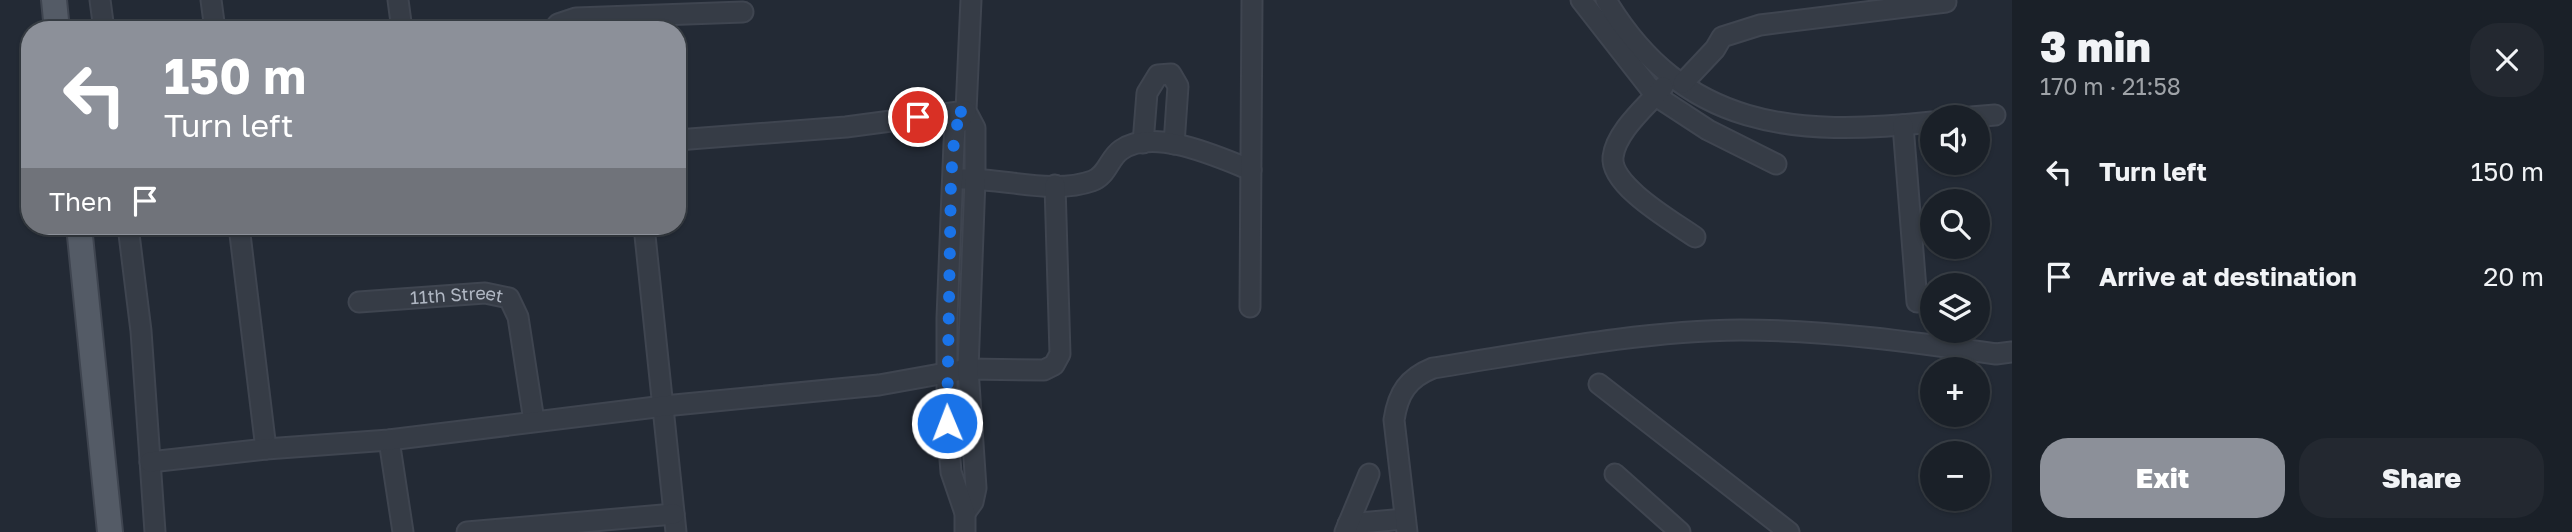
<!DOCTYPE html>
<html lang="en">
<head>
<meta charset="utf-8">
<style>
  body { margin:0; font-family:"Golos Text",sans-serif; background:#232830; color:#f1f3f6; height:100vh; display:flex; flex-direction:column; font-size:26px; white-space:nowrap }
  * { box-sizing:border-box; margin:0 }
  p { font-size:23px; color:#9fa3a8 }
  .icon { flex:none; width:38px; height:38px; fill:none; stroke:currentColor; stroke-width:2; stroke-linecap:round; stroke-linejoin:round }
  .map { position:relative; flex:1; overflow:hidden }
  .details { display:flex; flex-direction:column; background:#1a2028; width:560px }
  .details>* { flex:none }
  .banner { position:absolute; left:21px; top:21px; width:665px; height:214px; border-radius:28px; box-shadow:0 2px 5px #0004,0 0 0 2px #383e45; background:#8c9099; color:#fff; overflow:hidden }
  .tools { position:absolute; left:1920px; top:105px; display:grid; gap:14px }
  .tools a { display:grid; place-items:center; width:70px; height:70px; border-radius:50%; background:#1a2028; box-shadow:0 2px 5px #0004,0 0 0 2px #383e45; font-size:35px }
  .pin { position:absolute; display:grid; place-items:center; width:60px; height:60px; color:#fff; margin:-30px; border:4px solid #fff; border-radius:50%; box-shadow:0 2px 7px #0007 }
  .me { position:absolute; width:77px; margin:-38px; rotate:359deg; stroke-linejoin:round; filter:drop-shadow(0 0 5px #0008) }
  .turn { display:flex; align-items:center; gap:24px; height:147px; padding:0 28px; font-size:32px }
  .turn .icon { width:91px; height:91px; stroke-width:2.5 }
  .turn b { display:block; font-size:49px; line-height:60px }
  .then { display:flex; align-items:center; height:66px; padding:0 28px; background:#0003; gap:14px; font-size:26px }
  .round { display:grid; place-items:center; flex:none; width:74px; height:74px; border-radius:28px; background:#232830 }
  .head { display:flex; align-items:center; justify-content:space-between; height:119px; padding:0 28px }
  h1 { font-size:42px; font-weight:800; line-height:52px }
  .cta { display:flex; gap:14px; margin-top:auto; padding:14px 28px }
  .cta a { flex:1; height:80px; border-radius:28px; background:#8c9099; color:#fff; font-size:28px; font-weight:800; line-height:80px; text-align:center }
  .cta a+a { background:#232830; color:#f1f3f6 }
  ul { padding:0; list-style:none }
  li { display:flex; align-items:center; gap:21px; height:105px; padding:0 28px }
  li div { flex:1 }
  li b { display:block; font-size:26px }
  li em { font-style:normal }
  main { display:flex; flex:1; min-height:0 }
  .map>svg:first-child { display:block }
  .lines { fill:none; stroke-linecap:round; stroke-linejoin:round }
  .minor-casing { stroke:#3f4550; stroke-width:23 }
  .major-casing { stroke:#3f4550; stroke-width:28 }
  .minor { stroke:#363c46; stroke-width:19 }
  .major { stroke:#545b66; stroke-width:24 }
  .route { stroke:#1a73e8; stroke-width:12; stroke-dasharray:0 21.6 }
  .labels { text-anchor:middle; stroke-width:7; stroke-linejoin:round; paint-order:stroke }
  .street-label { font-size:18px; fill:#b0b7c3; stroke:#1b212b }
</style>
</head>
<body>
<main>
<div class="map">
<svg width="2012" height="532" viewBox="0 0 2012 532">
  <rect width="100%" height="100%" fill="#232a35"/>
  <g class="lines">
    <defs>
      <g id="minor">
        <path d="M100,0L104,30"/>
        <path d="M211,0L215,30"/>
        <path d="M398,0L402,30"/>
        <path d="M1581,0L1656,96L1708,130L1776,164"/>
        <path d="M1606,0C1683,129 1796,137 1932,122"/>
        <path d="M553,30L558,24L576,18L743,12"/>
        <path d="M1683,83L1715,49L1722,37L1760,25L1946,2"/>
        <path d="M1663,87C1647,106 1616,131 1613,157C1610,186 1674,222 1695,237"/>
        <path d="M1971,117L1995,115"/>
        <path d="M1903,125L1917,302"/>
        <path d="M677,140L846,127L966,111"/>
        <path d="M1143,143L1147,93L1158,75L1171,74L1178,86L1174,144"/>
        <path d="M963,179C1004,178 1052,195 1092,181C1107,176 1109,158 1121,150C1154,127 1218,157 1251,170"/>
        <path d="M128,226L141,331L155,532"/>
        <path d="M239,226L266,449"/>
        <path d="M644,226L676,532"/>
        <path id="s1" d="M359,302L485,293L509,298L518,317L534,421"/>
        <path d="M1250,307L1252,0"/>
        <path d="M1599,384L1789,532"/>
        <path d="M389,440L403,532"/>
        <path d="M150,462L266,449L389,440L664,406L879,385L968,369L1044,370L1054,365L1060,354L1055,185"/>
        <path d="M1615,474L1680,532"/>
        <path d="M965,513L973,502L976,488L968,369L975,179V128L966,111L971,0"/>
        <path d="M1348,524L1405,519"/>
        <path d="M467,532L674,514"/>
        <path d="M965,532V513L951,472L947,423V318L954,143L955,128L966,111"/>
        <path d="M1345,532L1369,474"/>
        <path d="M1407,532L1394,420C1398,393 1408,378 1433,368C1535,352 1638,331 1741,330C1826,330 1913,342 1996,354L2012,352"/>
      </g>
      <path id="major" d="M54,0L57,30
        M79,226L110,532"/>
    </defs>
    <use href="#minor" class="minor-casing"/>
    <use href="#major" class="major-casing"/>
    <use href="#minor" class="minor"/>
    <use href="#major" class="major"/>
  </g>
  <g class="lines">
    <path class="route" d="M918,117L966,111L955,128L951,179L947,423"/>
  </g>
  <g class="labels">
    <g class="street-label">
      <text dy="6" stroke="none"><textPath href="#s1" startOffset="98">11th Street</textPath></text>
    </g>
  </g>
</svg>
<div class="tools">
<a><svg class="icon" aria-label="sound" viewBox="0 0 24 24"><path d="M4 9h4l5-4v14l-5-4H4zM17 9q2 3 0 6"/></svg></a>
<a><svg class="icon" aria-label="search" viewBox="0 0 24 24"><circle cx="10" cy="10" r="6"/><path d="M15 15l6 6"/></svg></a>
<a><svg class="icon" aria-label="layers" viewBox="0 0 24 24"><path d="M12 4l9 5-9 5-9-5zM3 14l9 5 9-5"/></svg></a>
<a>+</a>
<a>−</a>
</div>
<div class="pin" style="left:918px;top:117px;background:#d93025"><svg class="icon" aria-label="arrive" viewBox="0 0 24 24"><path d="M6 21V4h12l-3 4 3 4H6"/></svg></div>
<svg class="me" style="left:947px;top:423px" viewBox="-20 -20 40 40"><circle r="17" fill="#1a73e8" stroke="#fff" stroke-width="3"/><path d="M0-11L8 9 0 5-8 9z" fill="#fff"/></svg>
<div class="banner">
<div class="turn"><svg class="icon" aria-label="left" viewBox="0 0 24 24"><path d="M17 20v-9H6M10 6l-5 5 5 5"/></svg><div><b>150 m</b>Turn left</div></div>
<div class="then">Then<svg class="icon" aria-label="arrive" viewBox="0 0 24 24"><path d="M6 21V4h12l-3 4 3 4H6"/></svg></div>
</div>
</div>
<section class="details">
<div class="head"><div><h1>3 min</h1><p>170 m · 21:58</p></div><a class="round"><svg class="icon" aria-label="close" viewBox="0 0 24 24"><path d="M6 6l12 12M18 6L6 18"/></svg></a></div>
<ul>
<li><svg class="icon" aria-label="left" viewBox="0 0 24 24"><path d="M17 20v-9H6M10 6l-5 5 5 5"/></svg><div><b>Turn left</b></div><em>150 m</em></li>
<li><svg class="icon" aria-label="arrive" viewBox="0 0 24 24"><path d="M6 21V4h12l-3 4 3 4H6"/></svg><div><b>Arrive at destination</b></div><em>20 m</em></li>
</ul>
<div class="cta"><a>Exit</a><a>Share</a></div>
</section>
</main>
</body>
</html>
